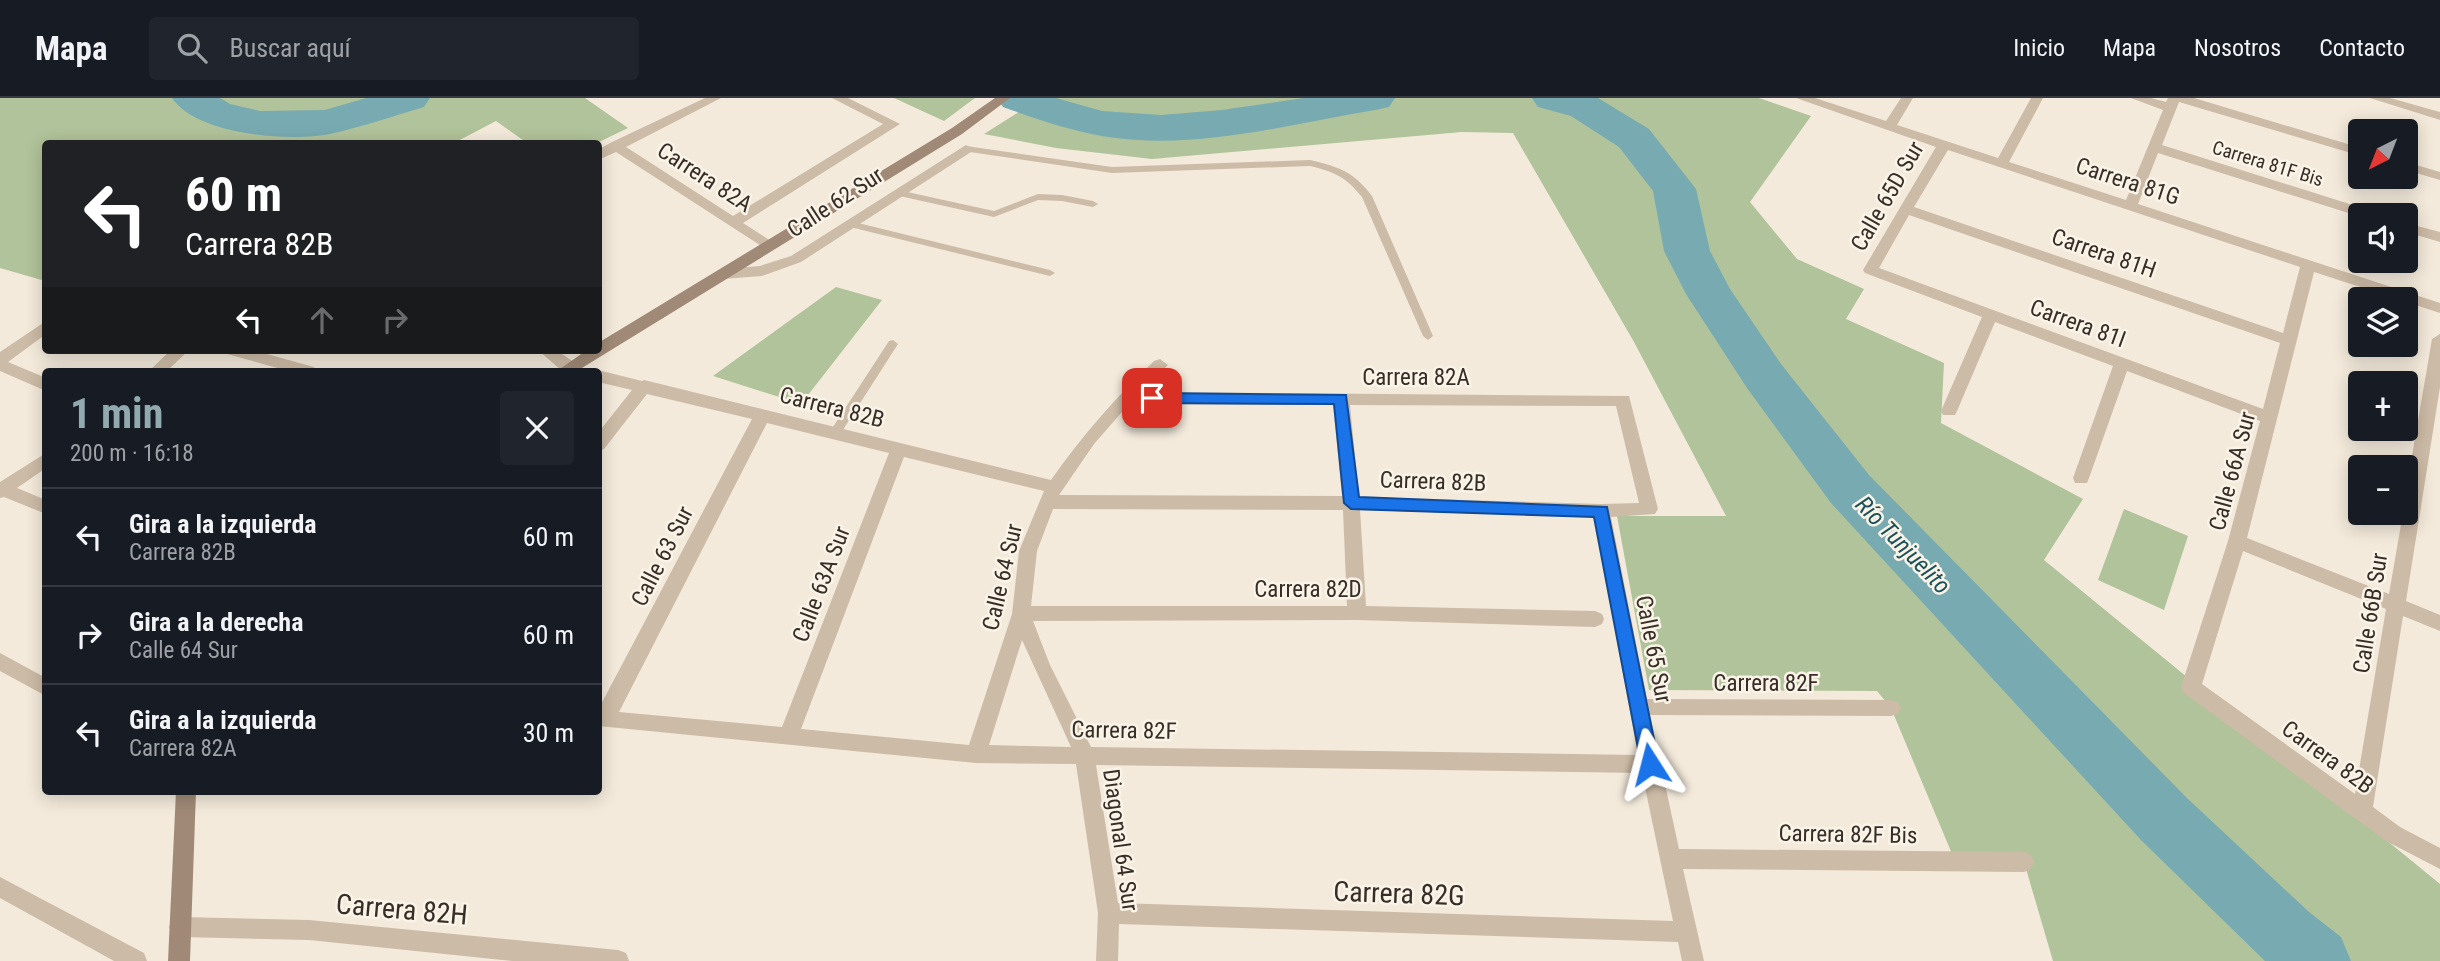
<!DOCTYPE html>
<html lang="es">
<head>
<meta charset="utf-8">
<style>
  body { margin:0; font-family:"Roboto Condensed",sans-serif; background:#20242c; color:#f1f3f6; height:100vh; display:flex; flex-direction:column; font-size:26px; white-space:nowrap }
  * { box-sizing:border-box; margin:0 }
  p { font-size:23px; color:#9ea1a6 }
  .icon { flex:none; width:38px; height:38px; fill:none; stroke:currentColor; stroke-width:2; stroke-linecap:round; stroke-linejoin:round }
  .map { position:relative; flex:1; overflow:hidden }
  .drawer { position:absolute; left:42px; top:270px; width:560px; height:427px; display:flex; flex-direction:column; background:#171b24; border-radius:7px; box-shadow:0 4px 18px #0003 }
  .drawer>* { flex:none }
  .top-card { position:absolute; left:42px; top:42px; width:560px; height:214px; border-radius:7px; box-shadow:0 4px 18px #0003; background:#202124; color:#fff; overflow:hidden }
  .needle { width:46px; rotate:222deg }
  .tools { position:absolute; left:2348px; top:21px; display:grid; gap:14px }
  .tools a { display:grid; place-items:center; width:70px; height:70px; border-radius:7px; background:#171b24; box-shadow:0 4px 18px #0003; font-size:35px }
  .pin { position:absolute; display:grid; place-items:center; width:60px; height:60px; color:#fff; margin:-30px; border-radius:14px; box-shadow:0 4px 10px #0006 }
  .me { position:absolute; width:77px; margin:-38px; rotate:351deg; stroke-linejoin:round; filter:drop-shadow(0 0 5px #0008) }
  .turn { display:flex; align-items:center; gap:24px; height:147px; padding:0 28px; font-size:32px }
  .turn .icon { width:91px; height:91px; stroke-width:2.5 }
  .turn b { display:block; font-size:49px; line-height:60px }
  .lanes { display:flex; align-items:center; height:66px; padding:0 28px; background:#0003; justify-content:center; gap:35px; direction:ltr }
  .lanes .off { opacity:.35 }
  .round { display:grid; place-items:center; flex:none; width:74px; height:74px; border-radius:7px; background:#20242c }
  .head { display:flex; align-items:center; justify-content:space-between; height:119px; padding:0 28px }
  h1 { font-size:42px; font-weight:700; line-height:52px; color:#91aab0 }
  ul { padding:0; list-style:none }
  li { display:flex; align-items:center; gap:21px; height:98px; padding:0 28px; border-top:2px solid #363941 }
  li div { flex:1 }
  li b { display:block; font-size:26px }
  li em { font-style:normal }
  header { display:flex; align-items:center; gap:42px; box-sizing:border-box; height:98px; padding:0 35px; background:#171b24; border-bottom:2px solid #363941 }
  header strong { font-size:33px }
  nav { display:flex; gap:38px; margin-inline-start:auto; font-size:24px }
  .search { width:490px; height:63px; background:#20242c; display:flex; align-items:center; gap:18px; box-sizing:border-box; padding:0 24px; border-radius:7px; color:#9ea1a6; font-size:26px }
  .map>svg:first-child { display:block }
  .green { fill:#b1c39a }
  .lines { fill:none; stroke-linecap:round; stroke-linejoin:round }
  .river { fill:#78aab2; fill-rule:evenodd }
  .lane { fill:#ccbba6; fill-rule:evenodd }
  .street { fill:#ccbba6; fill-rule:evenodd }
  .secondary { fill:#a08a77; fill-rule:evenodd }
  .route { fill:#1a73e8; stroke:#114b97; stroke-width:2 }
  .labels { text-anchor:middle; stroke-width:5; stroke-linejoin:round; paint-order:stroke }
  .far-street-label { font-size:19px; fill:#372e27; stroke:#faf3e7 }
  .street-label { font-size:23px; fill:#372e27; stroke:#faf3e7 }
  .water-label { font-size:24px; font-style:italic; fill:#1b515b; stroke:#faf3e7 }
  .near-street-label { font-size:28px; fill:#372e27; stroke:#faf3e7 }
</style>
</head>
<body>
<header>
<strong>Mapa</strong>
<div class="search"><svg class="icon" aria-label="search" viewBox="0 0 24 24"><circle cx="10" cy="10" r="6"/><path d="M15 15l6 6"/></svg>Buscar aquí</div>
<nav><a>Inicio</a><a>Mapa</a><a>Nosotros</a><a>Contacto</a></nav>
</header>
<div class="map">
<svg width="2440" height="863" viewBox="0 0 2440 863">
  <rect width="100%" height="100%" fill="#f3eadb"/>
  <path class="green" d="M0,0H585L628,30L597,45H527L496,23L454,45L46,46L45,183L0,170Z
    M894,0H975L944,23Z
    M1041,0H1759L1811,18L1750,104L1797,161L1864,191L1846,221L1944,265L1941,325L2083,401L2044,462L2440,786V863H2053L2024,764L1955,763L1891,610L1877,593L1649,592L1617,418H1726L1634,244L1513,35L1462,34L1152,61L1056,50L984,36Z
    M836,189L882,202L801,306L713,278Z
    M2124,411L2188,438L2164,512L2098,482Z"/>
  <g class="lines">
    <path class="river" d="M172,0H220L230,6L260,13L325,12L366,0H430L424,9C393,18 362,29 330,36C289,44 197,37 172,0Z
      M997,0H1056L1102,13L1161,17L1222,12L1304,0H1395L1389,9L1375,12C1291,26 1201,51 1116,40C1077,35 1039,22 1003,9Z
      M1532,0H1598L1649,31L1696,91L1710,153L1730,191L1781,266L1869,377L2187,700L2309,814L2341,839L2351,863H2265L2141,742L1831,405L1747,290L1686,196L1664,153L1653,93L1619,49L1571,18L1538,9Z"/>
    <path class="lane" d="M966,48L1112,69L1310,62C1339,69 1353,73 1372,98L1433,238L1428,242L1423,238L1362,99C1346,79 1335,74 1310,68L1112,75L963,53V49Z
      M898,92L994,113L1038,96L1062,97L1093,103L1098,106L1093,109L1062,103L1038,102L994,119L895,97V93Z
      M850,123L1050,172L1055,175L1050,178L846,128V124Z
      M893,242L898,246L839,338H831L829,335L831,332L889,243Z"/>
    <path class="street" d="M705,0H721L626,49L733,118L883,26L832,0H848L900,26L743,125L774,145L776,148L769,153L616,54L598,62V52L610,45Z
      M1796,0H1815L1886,23L1901,0H1913L1897,27L1998,60L2031,0H2043L2009,64L2126,102L2163,12L2131,0H2151L2166,4L2168,0H2194L2361,50V58L2179,4L2162,47L2375,114L2377,117L2361,119L2158,55L2138,106L2440,205V215L2406,204V201H2397L2314,174L2247,440L2389,496L2403,415H2406V393L2432,241L2440,236V289L2406,503L2440,517V533L2403,518L2373,709L2400,729L2440,750V771L2386,743L2184,595L2181,589L2228,443L2260,323L2127,273L2089,380L2087,385H2075L2073,380L2113,268L1995,224L1957,313L1955,317H1943L1941,313L1982,219L1865,175L1863,172L1936,49ZM1948,52L2300,169L2283,235L1914,109ZM1909,117L2280,245L2263,311L1879,170ZM2243,453L2386,511L2355,696L2202,586Z
      M2370,0H2390L2440,14V22Z
      M966,47L973,51L971,54L801,164L762,178L723,181L716,176L723,171L760,168L791,158Z
      M2406,64L2440,74V82L2406,72Z
      M2406,125L2440,134V144L2406,134Z
      M46,223V236L8,264L46,280V293L0,273V254Z
      M171,252H189L167,273H149Z
      M225,252H252L314,269L316,273H288L227,256Z
      M538,252H556L587,273H562Z
      M1160,261L1168,267L1141,294L1629,298L1658,411L1655,416L1611,419L1647,601L1891,602L1898,604L1901,610L1898,616L1891,618L1650,617L1679,751L2024,754L2031,757L2034,764L2031,771L2024,774L1683,771L1704,863H1682L1678,844L1119,826L1118,863H1096L1098,815L1076,666L976,665L598,628V612L752,321L647,296L604,351L598,353V335L632,292L598,284V273H596L598,272L642,283L644,282L1051,382C1082,338 1115,300 1154,263ZM1129,306L1333,307L1342,398L1059,397L1094,346ZM1350,307L1616,308L1639,405L1601,406L1359,399ZM767,325L889,355L782,629L619,614ZM904,359L1044,393L1019,453L1012,516L969,647L801,631ZM1053,411L1343,412L1347,508H1031L1037,453ZM1360,412L1594,419L1638,657L1091,649L1050,567L1033,523L1357,522L1595,529L1602,526L1604,521L1602,516L1595,513L1366,508ZM1022,542L1071,649L989,647ZM1096,667L1642,675L1673,823L1118,805Z
      M46,355V370L17,390L46,402V416L4,399L0,400V384Z
      M0,555L46,580V598L0,573Z
      M0,779L144,855L147,863H114L0,800Z
      M180,819L309,822L618,852L626,855L629,863H512L309,842L180,839L172,836L169,829L172,822Z"/>
    <path class="secondary" d="M995,0H1010L962,36L577,273H557L587,252H598V245L952,30Z
      M176,693H196L190,863H168Z"/>
  </g>
  <path class="route" d="M1152,295L1346,297L1359,399L1607,409L1659,666L1657,671L1650,674L1644,671L1641,666L1594,419L1351,411L1344,405L1334,306L1152,305L1144,300Z"/>
  <g class="labels">
    <g class="far-street-label">
      <text transform="translate(2268 65) rotate(17)" y="7">Carrera 81F Bis</text>
    </g>
    <g class="street-label">
      <text transform="translate(705 79) rotate(33)" y="8">Carrera 82A</text>
      <text transform="translate(2128 83) rotate(18)" y="8">Carrera 81G</text>
      <text transform="translate(1887 98) rotate(-60)" y="8">Calle 65D Sur</text>
      <text transform="translate(835 104) rotate(-33)" y="8">Calle 62 Sur</text>
      <text transform="translate(2104 155) rotate(19)" y="8">Carrera 81H</text>
      <text transform="translate(2078 225) rotate(20)" y="8">Carrera 81I</text>
      <text x="1416" y="287">Carrera 82A</text>
      <text transform="translate(832 309) rotate(14)" y="8">Carrera 82B</text>
      <text transform="translate(2232 373) rotate(-75)" y="8">Calle 66A Sur</text>
      <text transform="translate(1433 383) rotate(2)" y="8">Carrera 82B</text>
      <text transform="translate(662 458) rotate(-63)" y="8">Calle 63 Sur</text>
      <text transform="translate(1002 479) rotate(-77)" y="8">Calle 64 Sur</text>
      <text transform="translate(821 486) rotate(-69)" y="8">Calle 63A Sur</text>
      <text x="1308" y="499">Carrera 82D</text>
      <text transform="translate(2370 515) rotate(-81)" y="8">Calle 66B Sur</text>
      <text transform="translate(1654 551) rotate(79)" y="8">Calle 65 Sur</text>
      <text x="1766" y="593">Carrera 82F</text>
      <text transform="translate(1124 632) rotate(1)" y="8">Carrera 82F</text>
      <text transform="translate(2328 659) rotate(36)" y="8">Carrera 82B</text>
      <text transform="translate(1848 736) rotate(1)" y="8">Carrera 82F Bis</text>
      <text transform="translate(1121 742) rotate(82)" y="8">Diagonal 64 Sur</text>
    </g>
    <g class="water-label">
      <text transform="translate(1903 447) rotate(46)" y="8">Río Tunjuelito</text>
    </g>
    <g class="near-street-label">
      <text transform="translate(1399 795) rotate(2)" y="10">Carrera 82G</text>
      <text transform="translate(402 811) rotate(5)" y="10">Carrera 82H</text>
    </g>
  </g>
</svg>
<div class="tools">
<a><svg class="needle" viewBox="-14 -14 28 28"><path d="M0-13l5 13h-10z" fill="#e53935"/><path d="M0 13l5-13h-10z" fill="#9ea1a6"/></svg></a>
<a><svg class="icon" aria-label="sound" viewBox="0 0 24 24"><path d="M4 9h4l5-4v14l-5-4H4zM17 9q2 3 0 6"/></svg></a>
<a><svg class="icon" aria-label="layers" viewBox="0 0 24 24"><path d="M12 4l9 5-9 5-9-5zM3 14l9 5 9-5"/></svg></a>
<a>+</a>
<a>−</a>
</div>
<div class="pin" style="left:1152px;top:300px;background:#d93025"><svg class="icon" aria-label="arrive" viewBox="0 0 24 24"><path d="M6 21V4h12l-3 4 3 4H6"/></svg></div>
<svg class="me" style="left:1650px;top:666px" viewBox="-20 -20 40 40"><path d="M0-17L14 15 0 8-14 15z" fill="#1a73e8" stroke="#fff" stroke-width="4"/></svg>
<div class="top-card">
<div class="turn"><svg class="icon" aria-label="left" viewBox="0 0 24 24"><path d="M17 20v-9H6M10 6l-5 5 5 5"/></svg><div><b>60 m</b>Carrera 82B</div></div>
<div class="lanes"><svg class="icon" aria-label="left" viewBox="0 0 24 24"><path d="M17 20v-9H6M10 6l-5 5 5 5"/></svg><svg class="icon off" aria-label="ahead" viewBox="0 0 24 24"><path d="M12 20V5M6 11l6-6 6 6"/></svg><svg class="icon off" aria-label="right" viewBox="0 0 24 24"><path d="M7 20v-9h11M14 6l5 5-5 5"/></svg></div>
</div>
<section class="drawer">
<div class="head"><div><h1>1 min</h1><p>200 m · 16:18</p></div><a class="round"><svg class="icon" aria-label="close" viewBox="0 0 24 24"><path d="M6 6l12 12M18 6L6 18"/></svg></a></div>
<ul>
<li><svg class="icon" aria-label="left" viewBox="0 0 24 24"><path d="M17 20v-9H6M10 6l-5 5 5 5"/></svg><div><b>Gira a la izquierda</b><p>Carrera 82B</p></div><em>60 m</em></li>
<li><svg class="icon" aria-label="right" viewBox="0 0 24 24"><path d="M7 20v-9h11M14 6l5 5-5 5"/></svg><div><b>Gira a la derecha</b><p>Calle 64 Sur</p></div><em>60 m</em></li>
<li><svg class="icon" aria-label="left" viewBox="0 0 24 24"><path d="M17 20v-9H6M10 6l-5 5 5 5"/></svg><div><b>Gira a la izquierda</b><p>Carrera 82A</p></div><em>30 m</em></li>
</ul>
</section>
</div>
</body>
</html>
